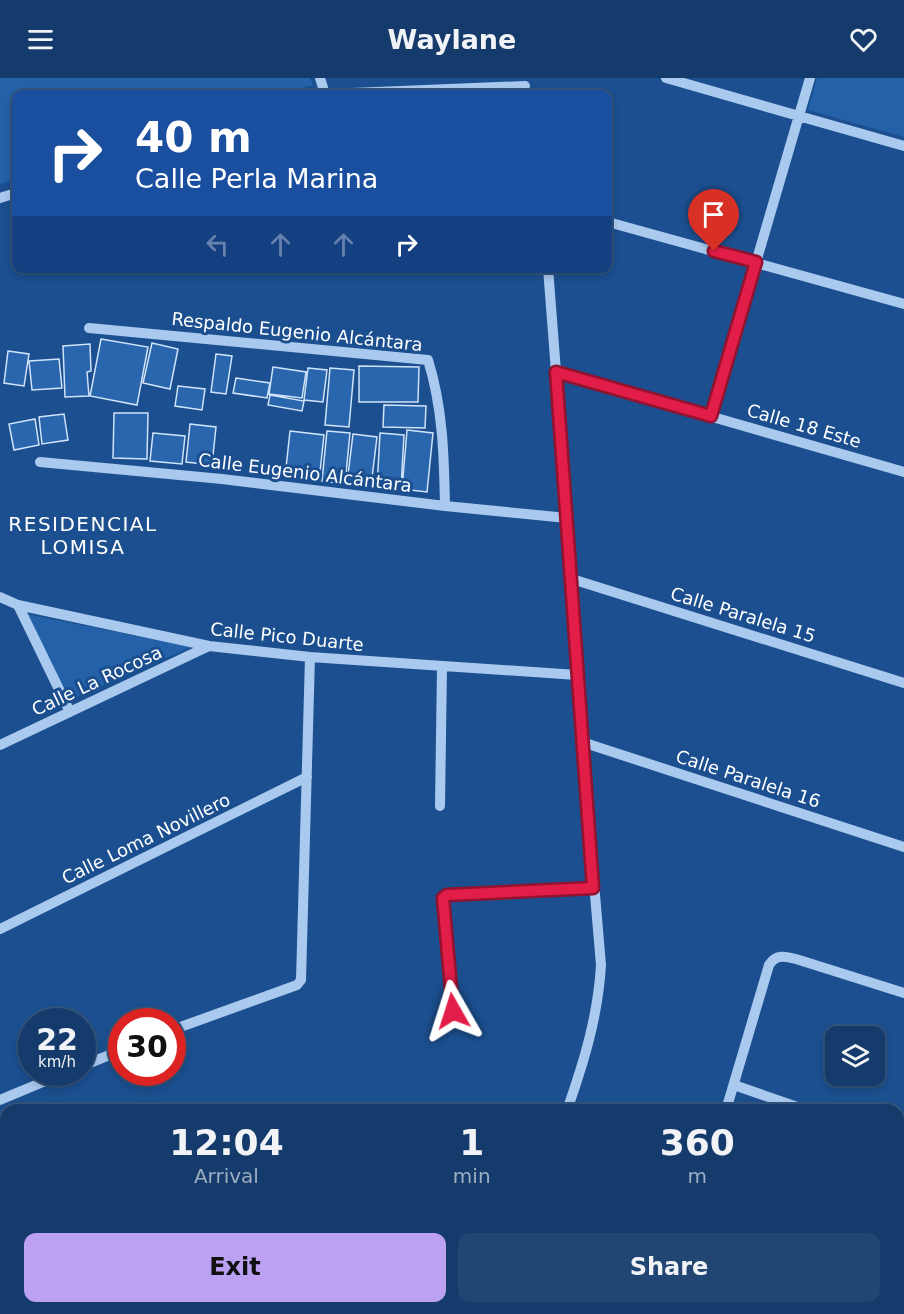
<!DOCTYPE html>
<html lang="en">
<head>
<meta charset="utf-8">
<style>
  body { margin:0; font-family:"DejaVu Sans",sans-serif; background:#214673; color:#f1f3f6; height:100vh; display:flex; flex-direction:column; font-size:22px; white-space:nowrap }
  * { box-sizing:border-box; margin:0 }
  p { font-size:20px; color:#9dadc1 }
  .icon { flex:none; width:33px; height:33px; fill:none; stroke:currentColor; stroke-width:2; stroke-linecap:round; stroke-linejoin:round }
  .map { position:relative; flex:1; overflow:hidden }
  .drawer { position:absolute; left:0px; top:1026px; width:904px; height:210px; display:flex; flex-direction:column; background:#143b6b; border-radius:18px 18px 0 0; box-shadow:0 3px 9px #0003,0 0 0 2px #33557e }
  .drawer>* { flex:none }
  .hud { position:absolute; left:12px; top:12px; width:600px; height:183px; border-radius:12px; box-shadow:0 3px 9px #0003,0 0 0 2px #33557e; background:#1a4fa0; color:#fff; overflow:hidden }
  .fabs { position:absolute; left:825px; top:948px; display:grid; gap:12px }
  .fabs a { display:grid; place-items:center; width:60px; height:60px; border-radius:12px; background:#143b6b; box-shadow:0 3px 9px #0003,0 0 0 2px #33557e; font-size:30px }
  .speed { position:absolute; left:18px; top:930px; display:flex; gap:12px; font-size:30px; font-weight:700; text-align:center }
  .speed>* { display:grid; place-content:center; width:78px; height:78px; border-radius:50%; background:#143b6b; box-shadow:0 3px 9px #0003,0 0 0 2px #33557e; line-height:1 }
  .speed small { font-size:15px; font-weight:400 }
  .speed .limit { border:9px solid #d22; background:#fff; color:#111 }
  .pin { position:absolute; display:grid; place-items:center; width:51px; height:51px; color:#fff; margin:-62px -26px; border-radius:50% 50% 50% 0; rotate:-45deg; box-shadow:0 0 6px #0007 }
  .pin .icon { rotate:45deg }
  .me { position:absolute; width:66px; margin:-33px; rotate:354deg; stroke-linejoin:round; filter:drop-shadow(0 0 4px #0008) }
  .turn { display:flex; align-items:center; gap:21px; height:126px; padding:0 24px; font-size:27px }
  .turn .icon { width:78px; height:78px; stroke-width:2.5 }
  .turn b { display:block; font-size:42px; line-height:51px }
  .lanes { display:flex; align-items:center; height:57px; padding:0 24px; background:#0003; justify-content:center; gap:30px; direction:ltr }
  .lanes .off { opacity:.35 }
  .eta { display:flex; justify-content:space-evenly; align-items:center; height:102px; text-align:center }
  .eta b { font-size:36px; font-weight:700; line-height:42px }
  .primary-button { display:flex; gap:12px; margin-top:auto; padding:12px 24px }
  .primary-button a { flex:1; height:69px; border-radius:12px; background:#bca0f2; color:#111; font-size:24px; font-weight:700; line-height:69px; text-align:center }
  .primary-button a+a { background:#214673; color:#f1f3f6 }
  header { display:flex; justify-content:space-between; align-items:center; height:78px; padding:0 24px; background:#143b6b; font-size:27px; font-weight:700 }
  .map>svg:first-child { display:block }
  .green { fill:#2461a8 }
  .building { fill:#2a66ad; stroke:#cfe3fa; stroke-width:1.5 }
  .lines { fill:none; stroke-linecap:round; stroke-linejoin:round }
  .minor { stroke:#a9c9ee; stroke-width:10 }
  .route-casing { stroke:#92132f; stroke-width:15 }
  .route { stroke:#e11d48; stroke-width:10 }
  .labels { text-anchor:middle; stroke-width:6; stroke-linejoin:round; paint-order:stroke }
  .street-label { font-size:18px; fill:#fff; stroke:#1b4f8f }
  .neighbourhood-label { font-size:20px; letter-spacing:1.5px; fill:#fff; stroke:#1b4f8f }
</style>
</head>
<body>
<header><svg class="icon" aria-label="menu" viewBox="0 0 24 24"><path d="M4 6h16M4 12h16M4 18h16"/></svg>Waylane<svg class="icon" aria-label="heart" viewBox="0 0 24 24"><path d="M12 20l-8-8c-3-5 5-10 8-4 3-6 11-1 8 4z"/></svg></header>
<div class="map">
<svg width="904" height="1236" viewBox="0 0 904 1236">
  <rect width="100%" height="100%" fill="#1b4f8f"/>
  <path class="green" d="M0,0H310L313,7L283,16H16V100L0,106Z
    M817,0H904V59L808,32Z
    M26,536L191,569L67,623Z"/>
  <path class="building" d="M101,261L148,269L137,327L90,318Z
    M152,265L178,271L170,311L143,305Z
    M90,266L91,293L87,294L89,318L65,319L63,268Z
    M8,273L29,276L24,308L4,305Z
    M216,276L232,278L226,316L211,314Z
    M59,281L62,310L32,312L29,283Z
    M359,288L419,289L418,324H359Z
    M273,289L306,294L302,320L269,316Z
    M308,290L327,292L323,324L304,322Z
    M330,290L354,292L349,349L325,347Z
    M236,300L270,305L267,320L233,315Z
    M178,308L205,311L202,332L175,328Z
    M270,317L304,323L302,333L268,327Z
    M384,327L426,328L425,350L383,349Z
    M114,335H148L147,381L113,380Z
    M64,336L68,362L42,366L39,339Z
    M35,341L39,367L14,372L9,346Z
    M190,346L216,349L212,387L186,384Z
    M407,352L433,355L427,414L402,411Z
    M290,353L324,357L319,403L285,399Z
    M327,353L350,355L345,406L322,403Z
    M153,355L185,358L182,386L150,383Z
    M380,355L404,357L401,410L377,409Z
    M353,356L377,359L371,408L347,405Z"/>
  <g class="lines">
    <path class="minor" d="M320,0L325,16
      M666,0L904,68
      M327,16L525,8
      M0,120L16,115
      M608,144L904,226
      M548,190L572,501L582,664L601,887C598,938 584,984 567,1032
      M89,250L428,282C443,330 444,378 445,428
      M556,294L904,394
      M711,338L810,0
      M40,384L222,401L445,428L567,440
      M572,501L904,605
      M0,519L18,527L209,568L310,579L577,597
      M18,527L70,634
      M582,664L904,769
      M0,667L209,568
      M440,728L442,589
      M0,851L307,699
      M453,933L443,820L447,817L593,810
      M172,952L297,907L301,902L310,579
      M82,988L122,972
      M734,1007L806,1032
      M0,1022L67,994
      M726,1032L769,887C776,876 785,878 796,881L904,915
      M898,1064L904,1066
      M898,1222L904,1224
      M0,1234L9,1230
      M492,1236L494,1230
      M659,1236L661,1230"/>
  </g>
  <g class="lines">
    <defs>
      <path id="route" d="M453,933L443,820L447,817L593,810L556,294L711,338L756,184L714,173"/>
    </defs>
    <use href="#route" class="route-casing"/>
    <use href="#route" class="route"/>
  </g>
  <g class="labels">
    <g class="street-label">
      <text transform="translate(297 254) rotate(6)" y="6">Respaldo Eugenio Alcántara</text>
      <text transform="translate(804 348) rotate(16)" y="6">Calle 18 Este</text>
      <text transform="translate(305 395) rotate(7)" y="6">Calle Eugenio Alcántara</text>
      <text transform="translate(743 537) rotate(17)" y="6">Calle Paralela 15</text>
      <text transform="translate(287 559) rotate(6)" y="6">Calle Pico Duarte</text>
      <text transform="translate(97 603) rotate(-25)" y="6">Calle La Rocosa</text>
      <text transform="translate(748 701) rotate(18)" y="6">Calle Paralela 16</text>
      <text transform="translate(146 761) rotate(-26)" y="6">Calle Loma Novillero</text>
    </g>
    <g class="neighbourhood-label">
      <text x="83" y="453">RESIDENCIAL<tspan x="83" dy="23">LOMISA</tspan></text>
    </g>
  </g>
</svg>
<div class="fabs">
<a><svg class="icon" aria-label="layers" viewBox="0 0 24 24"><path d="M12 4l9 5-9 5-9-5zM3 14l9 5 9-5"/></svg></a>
</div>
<div class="speed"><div>22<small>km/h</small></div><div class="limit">30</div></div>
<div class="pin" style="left:714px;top:173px;background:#d93025"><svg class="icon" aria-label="arrive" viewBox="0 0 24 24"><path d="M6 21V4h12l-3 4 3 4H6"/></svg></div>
<svg class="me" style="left:453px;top:933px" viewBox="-20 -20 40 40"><path d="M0-17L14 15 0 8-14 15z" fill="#e11d48" stroke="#fff" stroke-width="4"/></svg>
<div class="hud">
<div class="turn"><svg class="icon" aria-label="right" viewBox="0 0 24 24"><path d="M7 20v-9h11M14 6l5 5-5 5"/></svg><div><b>40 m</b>Calle Perla Marina</div></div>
<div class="lanes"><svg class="icon off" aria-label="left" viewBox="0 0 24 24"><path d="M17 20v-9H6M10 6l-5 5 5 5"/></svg><svg class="icon off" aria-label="ahead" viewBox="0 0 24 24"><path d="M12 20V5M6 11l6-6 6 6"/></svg><svg class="icon off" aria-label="ahead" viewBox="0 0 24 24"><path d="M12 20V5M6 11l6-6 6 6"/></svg><svg class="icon" aria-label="right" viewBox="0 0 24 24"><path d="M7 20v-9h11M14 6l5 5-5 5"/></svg></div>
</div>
<section class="drawer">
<div class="eta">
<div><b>12:04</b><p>Arrival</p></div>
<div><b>1</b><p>min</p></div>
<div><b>360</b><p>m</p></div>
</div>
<div class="primary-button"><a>Exit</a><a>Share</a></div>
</section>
</div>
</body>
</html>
